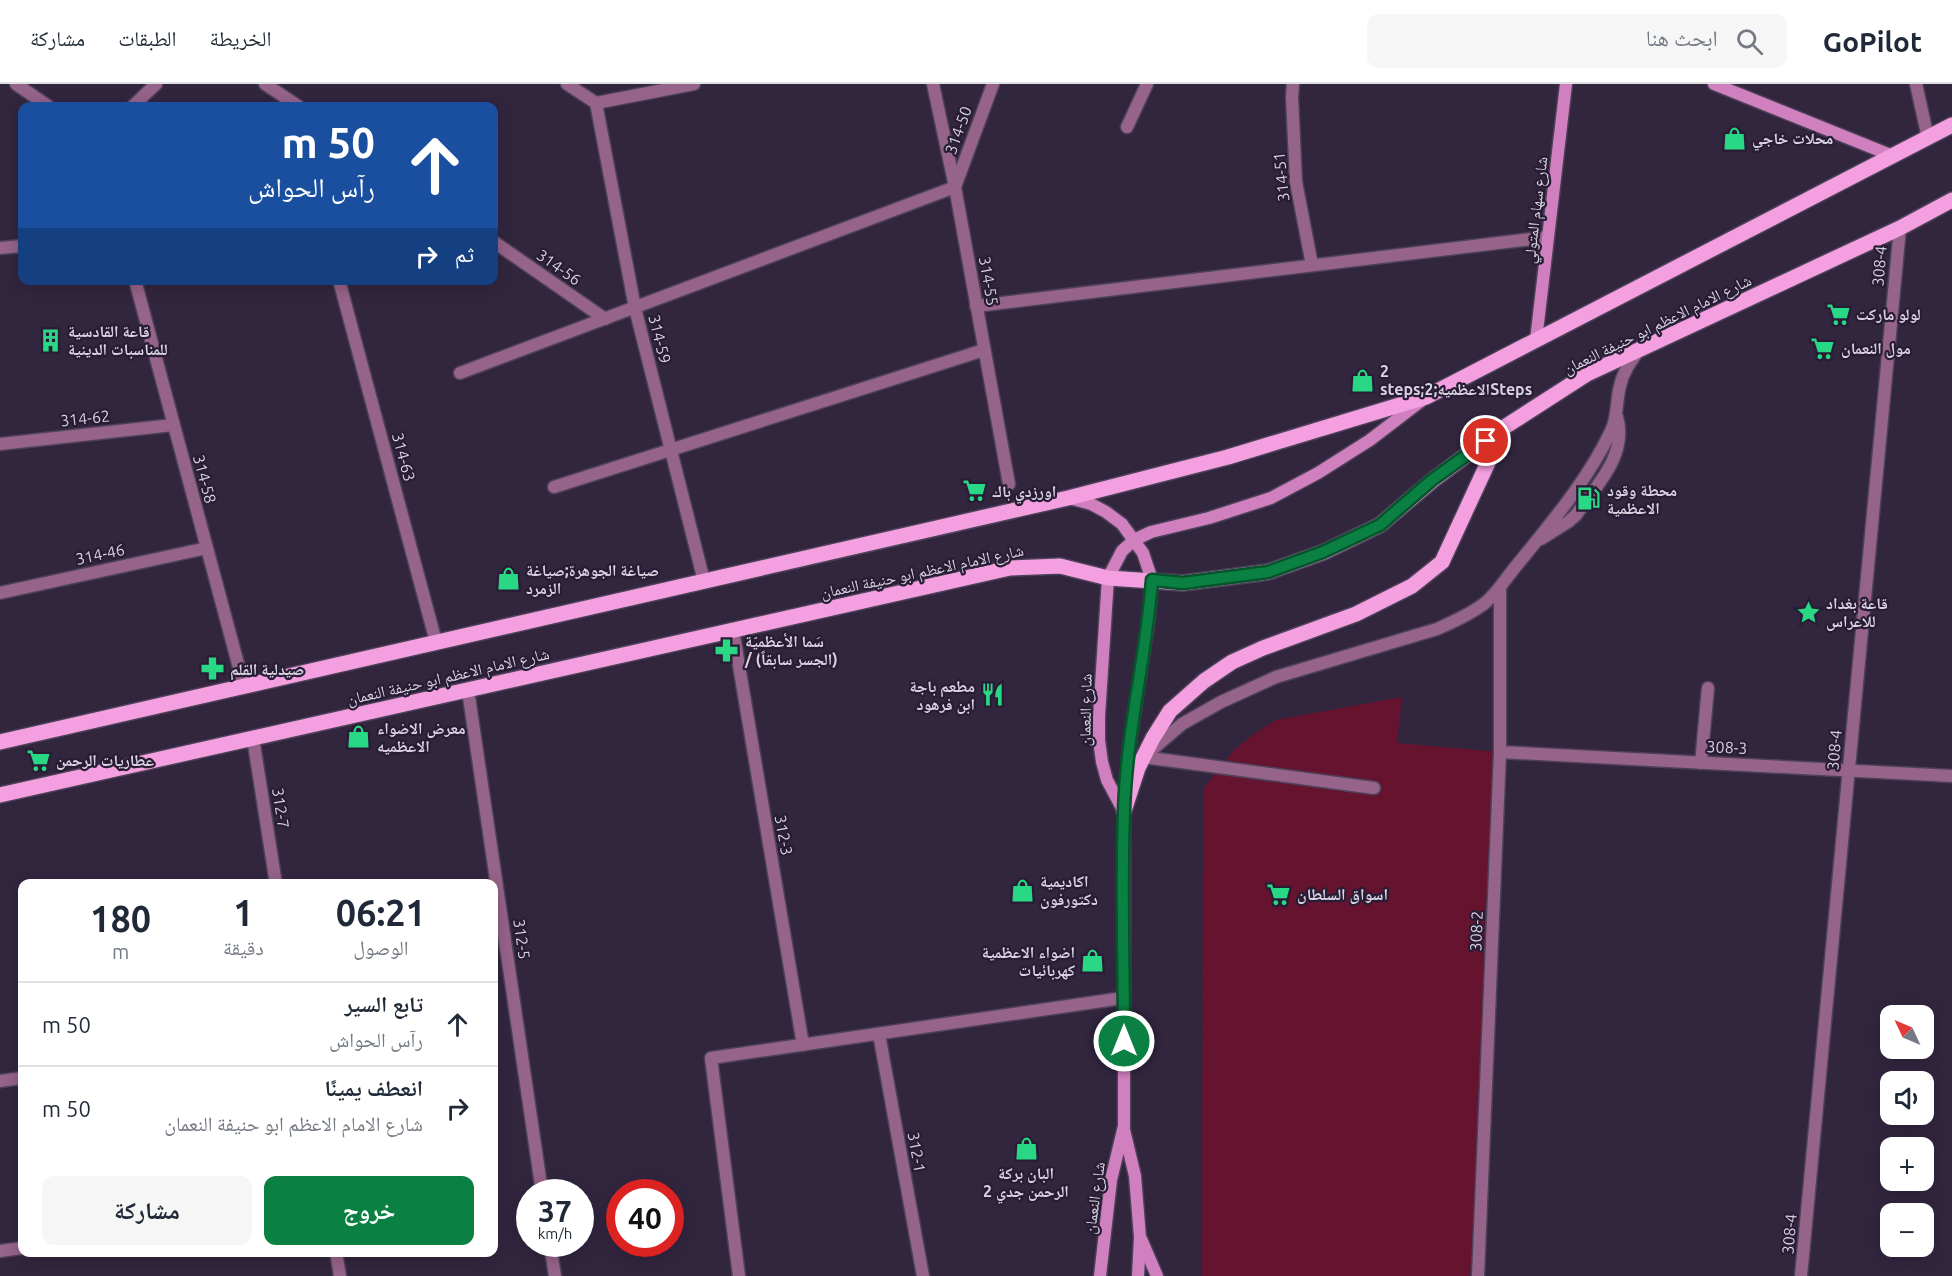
<!DOCTYPE html>
<html lang="ar">
<head>
<meta charset="utf-8">
<style>
  body { margin:0; font-family:Ubuntu,"Noto Naskh Arabic",sans-serif; background:#f6f6f7; color:#1f2937; direction:rtl; height:100vh; display:flex; flex-direction:column; font-size:22px; white-space:nowrap }
  * { box-sizing:border-box; margin:0 }
  p { font-size:20px; color:#747a83 }
  .icon { flex:none; width:33px; height:33px; fill:none; stroke:currentColor; stroke-width:2; stroke-linecap:round; stroke-linejoin:round }
  .map { position:relative; flex:1; overflow:hidden; direction:ltr }
  .details { position:absolute; left:18px; top:795px; width:480px; height:378px; display:flex; flex-direction:column; background:#fff; border-radius:12px; box-shadow:0 3px 15px #0003; direction:rtl }
  .details>* { flex:none }
  .hud { position:absolute; left:18px; top:18px; width:480px; height:183px; border-radius:12px; box-shadow:0 3px 15px #0003; direction:rtl; background:#1a4fa0; color:#fff; overflow:hidden }
  .needle { width:39px; rotate:314deg }
  .tools { position:absolute; left:1880px; top:921px; display:grid; gap:12px }
  .tools a { display:grid; place-items:center; width:54px; height:54px; border-radius:12px; background:#fff; box-shadow:0 3px 15px #0003; font-size:30px }
  .speed { position:absolute; left:516px; top:1095px; display:flex; gap:12px; font-size:30px; font-weight:700; text-align:center }
  .speed>* { display:grid; place-content:center; width:78px; height:78px; border-radius:50%; background:#fff; box-shadow:0 3px 15px #0003; line-height:1 }
  .speed small { font-size:15px; font-weight:400 }
  .speed .limit { border:9px solid #d22; background:#fff; color:#111 }
  .pin { position:absolute; display:grid; place-items:center; width:51px; height:51px; color:#fff; margin:-26px; border:3px solid #fff; border-radius:50%; box-shadow:0 2px 6px #0007 }
  .me { position:absolute; width:66px; margin:-33px; rotate:0deg; stroke-linejoin:round; filter:drop-shadow(0 0 4px #0008) }
  .turn { display:flex; align-items:center; gap:21px; height:126px; padding:0 24px; font-size:27px }
  .turn .icon { width:78px; height:78px; stroke-width:2.5 }
  .turn b { display:block; font-size:42px; line-height:51px }
  .then { display:flex; align-items:center; height:57px; padding:0 24px; background:#0003; gap:12px; font-size:22px }
  .eta { display:flex; justify-content:space-evenly; align-items:center; height:102px; text-align:center }
  .eta b { font-size:36px; font-weight:700; line-height:42px }
  .primary-button { display:flex; gap:12px; margin-top:auto; padding:12px 24px }
  .primary-button a { flex:1; height:69px; border-radius:12px; background:#0b8043; color:#fff; font-size:24px; font-weight:700; line-height:69px; text-align:center }
  .primary-button a+a { background:#f6f6f7; color:#1f2937 }
  ul { padding:0; list-style:none }
  li { display:flex; align-items:center; gap:18px; height:84px; padding:0 24px; border-top:2px solid #e0e1e3 }
  li div { flex:1 }
  li b { display:block; font-size:22px }
  li em { font-style:normal }
  header { display:flex; align-items:center; gap:36px; box-sizing:border-box; height:84px; padding:0 30px; background:#fff; border-bottom:2px solid #e0e1e3 }
  header strong { font-size:28px }
  nav { display:flex; gap:33px; margin-inline-start:auto; font-size:21px }
  .search { width:420px; height:54px; background:#f6f6f7; display:flex; align-items:center; gap:15px; box-sizing:border-box; padding:0 21px; border-radius:12px; color:#747a83; font-size:22px }
  .map>svg:first-child { display:block }
  .green { fill:#65132f }
  .lines { fill:none; stroke-linecap:round; stroke-linejoin:round }
  .lane-casing { stroke:#4d4159; stroke-width:15 }
  .street-casing { stroke:#4d4159; stroke-width:15 }
  .secondary-casing { stroke:#4d4159; stroke-width:15 }
  .primary-casing { stroke:#4d4159; stroke-width:18 }
  .lane { stroke:#96638a; stroke-width:12 }
  .street { stroke:#96638a; stroke-width:12 }
  .secondary { stroke:#d180bf; stroke-width:12 }
  .primary { stroke:#f4a0e0; stroke-width:15 }
  .route-casing { stroke:#07532c; stroke-width:15 }
  .route { stroke:#0b8043; stroke-width:10 }
  .labels { text-anchor:middle; stroke-width:4.5; stroke-linejoin:round; paint-order:stroke }
  .street-label { font-size:16px; fill:#d8d1e1; stroke:#281d35 }
  .poi-label { font-size:16px; font-weight:bold; fill:#d8d1e1; stroke:#281d35; text-anchor:start }
</style>
</head>
<body>
<header>
<strong>GoPilot</strong>
<div class="search"><svg class="icon" aria-label="search" viewBox="0 0 24 24"><circle cx="10" cy="10" r="6"/><path d="M15 15l6 6"/></svg>ابحث هنا</div>
<nav><a>الخريطة</a><a>الطبقات</a><a>مشاركة</a></nav>
</header>
<div class="map">
<svg width="1952" height="1192" viewBox="0 0 1952 1192">
  <rect width="100%" height="100%" fill="#32263f"/>
  <path class="green" d="M1402,613L1397,659L1500,668L1470,1192H1202L1203,705L1234,666L1254,650L1276,636Z"/>
  <g class="lines">
    <defs>
      <path id="lane" d="M1293,0L1292,13L1296,98L1312,181
        M976,222L1548,153
        M554,403L984,266
        M1541,455L1568,438L1576,431C1596,402 1628,371 1617,333
        M1147,670L1182,640L1221,618L1276,593L1437,545C1453,538 1471,530 1485,519C1498,508 1506,494 1517,481C1551,439 1588,396 1611,347C1618,333 1616,317 1620,302C1623,288 1631,277 1639,266
        M1143,673L1374,704
        M1701,679L1708,604"/>
      <path id="street" d="M16,0L48,22
        M265,0L298,22
        M567,0L596,19L694,0
        M933,0L955,103L1009,400
        M1916,0L1928,54
        M596,19L635,224L704,497
        M133,22L156,0
        M1127,43L1147,0
        M494,158L605,235
        M0,164L22,162
        M135,196L244,602
        M339,196L436,558
        M460,289L955,103L993,0
        M0,360L173,341
        M0,509L207,464
        M733,546L803,961
        M468,606L542,1108
        M253,654L276,800
        M1500,668L1952,692
        M879,950L923,1192
        M0,997L22,994
        M550,1160L555,1192
        M0,1167L22,1164
        M336,1168L340,1192
        M739,1192L711,974L1123,914
        M1478,1192L1500,668V503
        M1801,1192L1900,144"/>
      <path id="secondary" d="M1714,0L1893,72
        M1536,256L1566,0
        M1069,414L1091,420L1106,428L1122,440L1143,469L1152,496L1149,532L1129,665L1124,727V1042L1111,1096L1100,1192
        M1123,726L1107,696L1102,678L1099,656V632L1108,494L1122,467L1134,456L1151,448L1209,434L1271,414L1318,389L1370,356L1421,317
        M1124,1046L1135,1092L1140,1153L1138,1192
        M1141,1155L1157,1192"/>
      <path id="primary" d="M0,658L1068,414L1228,373L1426,313L1952,41
        M0,711L1010,484L1060,482L1108,494L1183,499L1268,488L1324,468L1380,441L1433,396L1503,344L1587,290L1900,144L1952,116
        M1124,727L1138,684L1153,654L1170,627L1204,597L1232,578L1263,564L1356,530L1412,502L1442,478L1503,346"/>
    </defs>
    <use href="#lane" class="lane-casing"/>
    <use href="#street" class="street-casing"/>
    <use href="#secondary" class="secondary-casing"/>
    <use href="#primary" class="primary-casing"/>
    <use href="#lane" class="lane"/>
    <use href="#street" class="street"/>
    <use href="#secondary" class="secondary"/>
    <use href="#primary" class="primary"/>
  </g>
  <g class="lines">
    <defs>
      <path id="route" d="M1124,957C1124,881 1121,804 1124,728C1126,650 1146,574 1152,496L1183,499L1268,488L1323,468L1380,441L1432,396L1486,357"/>
    </defs>
    <use href="#route" class="route-casing"/>
    <use href="#route" class="route"/>
  </g>
  <defs>
    <symbol id="shop-bare" viewBox="-9 -9 18 18"><path d="M-5-2.5h2.3a2.7 3.5 0 0 1 5.4 0H5L5.5 6h-11ZM-1.5-2.5h3a1.5 2.3 0 0 0-3 0Z" fill="#28d885" stroke="#281d35" stroke-width="2.5" paint-order="stroke"/></symbol>
    <symbol id="supermarket-bare" viewBox="-9 -9 18 18"><path d="M-6-5.5h2.5l.6 2H6L4.5 2H-2.5L-4.4-4H-6ZM-1.5 3.2a1.3 1.3 0 1 0 .1 0ZM3 3.2a1.3 1.3 0 1 0 .1 0Z" fill="#28d885" stroke="#281d35" stroke-width="2.5" paint-order="stroke"/></symbol>
    <symbol id="building-bare" viewBox="-9 -9 18 18"><path d="M-4-6H4V6H1V3H-1V6H-4ZM-2.5-4.3h1.7v1.8h-1.7ZM.8-4.3h1.7v1.8H.8ZM-2.5-1h1.7V.8h-1.7ZM.8-1h1.7V.8H.8Z" fill="#28d885" stroke="#281d35" stroke-width="2.5" paint-order="stroke"/></symbol>
    <symbol id="fuel-bare" viewBox="-9 -9 18 18"><path d="M-5.5-6h7V0h2V4h1.3V-2.5L3-4.5l.8-.8L6-3V5H2.5V1h-1V6h-7ZM-4.2-4.7v3.2H.2V-4.7Z" fill="#28d885" stroke="#281d35" stroke-width="2.5" paint-order="stroke"/></symbol>
    <symbol id="sight-bare" viewBox="-9 -9 18 18"><path d="M0-6L1.8-2.2L6-1.7L2.9 1.2L3.7 5.4L0 3.3L-3.7 5.4L-2.9 1.2L-6-1.7L-1.8-2.2Z" fill="#28d885" stroke="#281d35" stroke-width="2.5" paint-order="stroke"/></symbol>
    <symbol id="pharmacy-bare" viewBox="-9 -9 18 18"><path d="M-2-6h4v4h4v4h-4v4h-4v-4h-4v-4h4Z" fill="#28d885" stroke="#281d35" stroke-width="2.5" paint-order="stroke"/></symbol>
    <symbol id="restaurant-bare" viewBox="-9 -9 18 18"><path d="M-5-6h1v4h1v-4h1v4h1v-4h1v5L-1.5 .5V6h-2V.5L-5-1ZM5-6V6H3V1.5H1.5Q1.5-4 5-6Z" fill="#28d885" stroke="#281d35" stroke-width="2.5" paint-order="stroke"/></symbol>
  </defs>
  <g fill-rule="evenodd">
    <use href="#shop-bare" x="1718" y="38" width="33" height="33"/>
    <use href="#supermarket-bare" x="1822" y="214" width="33" height="33"/>
    <use href="#building-bare" x="34" y="240" width="33" height="33"/>
    <use href="#supermarket-bare" x="1806" y="248" width="33" height="33"/>
    <use href="#shop-bare" x="1346" y="280" width="33" height="33"/>
    <use href="#supermarket-bare" x="958" y="390" width="33" height="33"/>
    <use href="#fuel-bare" x="1572" y="398" width="33" height="33"/>
    <use href="#shop-bare" x="492" y="478" width="33" height="33"/>
    <use href="#sight-bare" x="1792" y="512" width="33" height="33"/>
    <use href="#pharmacy-bare" x="710" y="550" width="33" height="33"/>
    <use href="#pharmacy-bare" x="196" y="568" width="33" height="33"/>
    <use href="#restaurant-bare" x="976" y="594" width="33" height="33"/>
    <use href="#shop-bare" x="342" y="636" width="33" height="33"/>
    <use href="#supermarket-bare" x="22" y="660" width="33" height="33"/>
    <use href="#shop-bare" x="1006" y="790" width="33" height="33"/>
    <use href="#supermarket-bare" x="1262" y="794" width="33" height="33"/>
    <use href="#shop-bare" x="1076" y="860" width="33" height="33"/>
    <use href="#shop-bare" x="1010" y="1048" width="33" height="33"/>
  </g>
  <g class="labels">
    <g class="street-label">
      <text transform="translate(958 46) rotate(-70)" y="6">314-50</text>
      <text transform="translate(1281 93) rotate(-96)" y="6">314-51</text>
      <text transform="translate(1535 126) rotate(-83)" y="6">شارع سهام المتولي</text>
      <text transform="translate(1879 182) rotate(-85)" y="6">308-4</text>
      <text transform="translate(559 183) rotate(35)" y="6">314-56</text>
      <text transform="translate(989 197) rotate(80)" y="6">314-55</text>
      <text transform="translate(1657 240) rotate(-26)" y="6">شارع الامام الاعظم ابو حنيفة النعمان</text>
      <text transform="translate(660 255) rotate(76)" y="6">314-59</text>
      <text transform="translate(85 334) rotate(-6)" y="6">314-62</text>
      <text transform="translate(404 373) rotate(75)" y="6">314-63</text>
      <text transform="translate(205 395) rotate(75)" y="6">314-58</text>
      <text transform="translate(100 470) rotate(-12)" y="6">314-46</text>
      <text transform="translate(922 487) rotate(-12)" y="6">شارع الامام الاعظم ابو حنيفة النعمان</text>
      <text transform="translate(448 592) rotate(-13)" y="6">شارع الامام الاعظم ابو حنيفة النعمان</text>
      <text transform="translate(1085 626) rotate(-89)" y="6">شارع النعمان</text>
      <text transform="translate(1727 663) rotate(3)" y="6">308-3</text>
      <text transform="translate(1834 666) rotate(-85)" y="6">308-4</text>
      <text transform="translate(281 724) rotate(81)" y="6">312-7</text>
      <text transform="translate(784 751) rotate(80)" y="6">312-3</text>
      <text transform="translate(1476 847) rotate(-88)" y="6">308-2</text>
      <text transform="translate(522 855) rotate(82)" y="6">312-5</text>
      <text transform="translate(917 1068) rotate(80)" y="6">312-1</text>
      <text transform="translate(1094 1114) rotate(-82)" y="6">شارع النعمان</text>
      <text transform="translate(1789 1150) rotate(-85)" y="6">308-4</text>
    </g>
    <g class="poi-label">
      <text x="1752" y="60">محلات خاجي</text>
      <text x="1856" y="236">لولو ماركت</text>
      <text x="68" y="253">قاعة القادسية<tspan x="68" dy="18">للمناسبات الدينية</tspan></text>
      <text x="1841" y="270">مول النعمان</text>
      <text x="1380" y="293">2<tspan x="1380" dy="18">steps;الاعظميه;2Steps</tspan></text>
      <text x="1607" y="412">محطة وقود<tspan x="1607" dy="18">الاعظمية</tspan></text>
      <text x="992" y="413">اورزدي باك</text>
      <text x="526" y="492">صياغة الجوهرة;صياغة<tspan x="526" dy="18">الزمرد</tspan></text>
      <text x="1826" y="525">قاعة بغداد<tspan x="1826" dy="18">للاعراس</tspan></text>
      <text x="745" y="563">سَما الأعظميّة<tspan x="745" dy="18">/ (الجسر سابقاً)</tspan></text>
      <text x="230" y="591">صيدلية القلم</text>
      <text x="975" y="608" text-anchor="end">مطعم باجة<tspan x="975" dy="18">ابن فرهود</tspan></text>
      <text x="377" y="650">معرض الاضواء<tspan x="377" dy="18">الاعظميه</tspan></text>
      <text x="56" y="682">عطاريات الرحمن</text>
      <text x="1040" y="803">اكاديمية<tspan x="1040" dy="18">دكتورفون</tspan></text>
      <text x="1297" y="816">اسواق السلطان</text>
      <text x="1075" y="874" text-anchor="end">اضواء الاعظمية<tspan x="1075" dy="18">كهربائيات</tspan></text>
      <text x="1026" y="1095" text-anchor="middle">البان بركة<tspan x="1026" dy="18">الرحمن جدي 2</tspan></text>
    </g>
  </g>
</svg>
<div class="tools">
<a><svg class="needle" viewBox="-14 -14 28 28"><path d="M0-13l5 13h-10z" fill="#e53935"/><path d="M0 13l5-13h-10z" fill="#747a83"/></svg></a>
<a><svg class="icon" aria-label="sound" viewBox="0 0 24 24"><path d="M4 9h4l5-4v14l-5-4H4zM17 9q2 3 0 6"/></svg></a>
<a>+</a>
<a>−</a>
</div>
<div class="speed"><div>37<small>km/h</small></div><div class="limit">40</div></div>
<div class="pin" style="left:1486px;top:357px;background:#d93025"><svg class="icon" aria-label="arrive" viewBox="0 0 24 24"><path d="M6 21V4h12l-3 4 3 4H6"/></svg></div>
<svg class="me" style="left:1124px;top:957px" viewBox="-20 -20 40 40"><circle r="17" fill="#0b8043" stroke="#fff" stroke-width="3"/><path d="M0-11L8 9 0 5-8 9z" fill="#fff"/></svg>
<div class="hud">
<div class="turn"><svg class="icon" aria-label="ahead" viewBox="0 0 24 24"><path d="M12 20V5M6 11l6-6 6 6"/></svg><div><b>50 m</b>رآس الحواش</div></div>
<div class="then">ثم<svg class="icon" aria-label="right" viewBox="0 0 24 24"><path d="M7 20v-9h11M14 6l5 5-5 5"/></svg></div>
</div>
<section class="details">
<div class="eta">
<div><b>06:21</b><p>الوصول</p></div>
<div><b>1</b><p>دقيقة</p></div>
<div><b>180</b><p>m</p></div>
</div>
<ul>
<li><svg class="icon" aria-label="ahead" viewBox="0 0 24 24"><path d="M12 20V5M6 11l6-6 6 6"/></svg><div><b>تابع السير</b><p>رآس الحواش</p></div><em>50 m</em></li>
<li><svg class="icon" aria-label="right" viewBox="0 0 24 24"><path d="M7 20v-9h11M14 6l5 5-5 5"/></svg><div><b>انعطف يمينًا</b><p>شارع الامام الاعظم ابو حنيفة النعمان</p></div><em>50 m</em></li>
</ul>
<div class="primary-button"><a>خروج</a><a>مشاركة</a></div>
</section>
</div>
</body>
</html>
